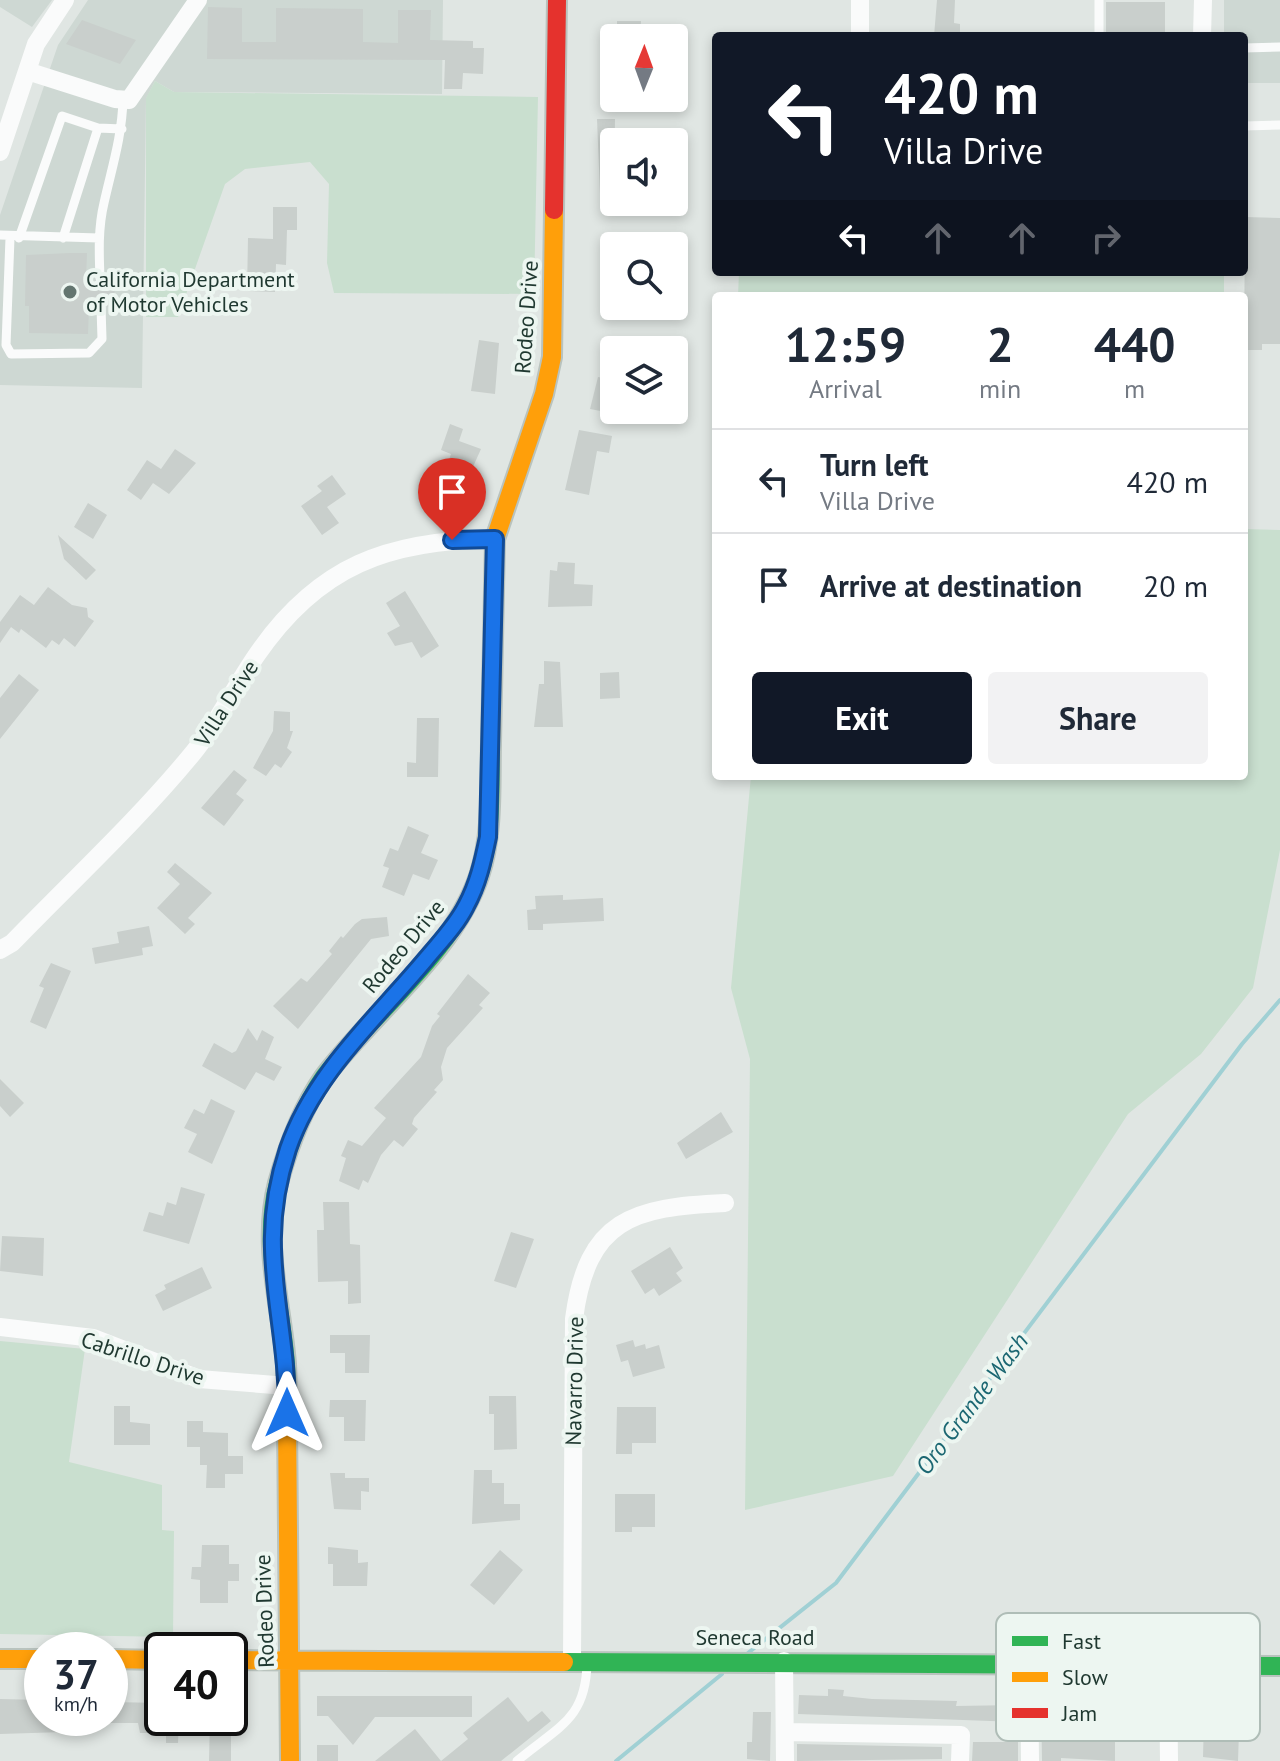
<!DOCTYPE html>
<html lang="en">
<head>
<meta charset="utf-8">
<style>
  body { margin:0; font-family:"PT Sans",sans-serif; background:#f2f2f3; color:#1f2937; height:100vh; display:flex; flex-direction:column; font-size:30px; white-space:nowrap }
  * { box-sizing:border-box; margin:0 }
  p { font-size:26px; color:#747a83 }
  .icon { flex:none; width:44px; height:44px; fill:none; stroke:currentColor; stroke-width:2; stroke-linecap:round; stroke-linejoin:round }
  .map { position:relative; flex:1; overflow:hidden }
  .panel { position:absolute; left:712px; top:292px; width:536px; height:488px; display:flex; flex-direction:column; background:#fff; border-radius:8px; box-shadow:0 4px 12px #0003 }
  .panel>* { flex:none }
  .guide { position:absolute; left:712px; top:32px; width:536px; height:244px; border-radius:8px; box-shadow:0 4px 12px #0003; background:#111827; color:#fff; overflow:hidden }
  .needle { width:52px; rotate:1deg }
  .fabs { position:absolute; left:600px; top:24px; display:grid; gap:16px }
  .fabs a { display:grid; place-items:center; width:88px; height:88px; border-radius:8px; background:#fff; box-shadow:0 4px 12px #0003; font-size:40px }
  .speed { position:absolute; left:24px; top:1632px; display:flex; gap:16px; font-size:40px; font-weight:700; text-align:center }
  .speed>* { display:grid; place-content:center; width:104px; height:104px; border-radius:50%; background:#fff; box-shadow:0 4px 12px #0003; line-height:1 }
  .speed small { font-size:20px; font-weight:400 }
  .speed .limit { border:4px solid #111; border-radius:12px; background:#fff; color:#111 }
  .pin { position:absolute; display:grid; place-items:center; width:68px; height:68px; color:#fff; margin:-82px -34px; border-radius:50% 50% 50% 0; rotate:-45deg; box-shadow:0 0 8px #0007 }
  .pin .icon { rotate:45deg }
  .me { position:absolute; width:88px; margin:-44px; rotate:0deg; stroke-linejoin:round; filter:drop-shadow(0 0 6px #0008) }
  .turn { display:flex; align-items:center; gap:28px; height:168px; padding:0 40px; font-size:36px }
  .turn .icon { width:104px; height:104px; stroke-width:2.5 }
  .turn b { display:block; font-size:56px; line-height:68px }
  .lanes { display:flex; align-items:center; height:76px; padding:0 40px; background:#0003; justify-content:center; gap:40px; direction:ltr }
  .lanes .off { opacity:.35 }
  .eta { display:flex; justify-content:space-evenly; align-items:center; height:136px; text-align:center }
  .eta b { font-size:48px; font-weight:600; line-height:56px }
  .button { display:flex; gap:16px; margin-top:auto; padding:16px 40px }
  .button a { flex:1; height:92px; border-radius:8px; background:#111827; color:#fff; font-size:32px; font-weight:600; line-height:92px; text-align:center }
  .button a+a { background:#f2f2f3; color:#1f2937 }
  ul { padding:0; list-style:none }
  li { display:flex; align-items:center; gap:24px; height:104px; padding:0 40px; border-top:2px solid #e0e1e3 }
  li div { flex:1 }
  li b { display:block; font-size:30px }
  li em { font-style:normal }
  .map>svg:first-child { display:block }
  .built { fill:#ced8d3 }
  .green { fill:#c9dfcf }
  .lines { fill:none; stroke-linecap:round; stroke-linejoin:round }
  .stream { stroke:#a0d0d4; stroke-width:4 }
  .building { fill:#c9cfcc }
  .fast-casing { stroke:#b9c3be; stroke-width:22 }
  .slow-casing { stroke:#b9c3be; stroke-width:22 }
  .jam-casing { stroke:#b9c3be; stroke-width:22 }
  .lane { stroke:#fafbfb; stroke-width:9 }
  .street { stroke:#fafbfb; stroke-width:18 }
  .fast { stroke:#30b455; stroke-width:18 }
  .slow { stroke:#ff9f0a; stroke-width:18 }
  .jam { stroke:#e5322d; stroke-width:18 }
  .route-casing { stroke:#114b97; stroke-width:20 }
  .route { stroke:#1a73e8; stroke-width:14 }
  .poi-dot { fill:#63756f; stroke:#edf6f1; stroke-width:3 }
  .labels { text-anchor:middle; stroke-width:8; stroke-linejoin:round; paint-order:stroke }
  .poi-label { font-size:22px; fill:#1f3830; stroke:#edf6f1; text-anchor:start }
  .street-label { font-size:22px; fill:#1f3830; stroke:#edf6f1 }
  .water-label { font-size:24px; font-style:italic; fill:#1b6772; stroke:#edf6f1 }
  .key { fill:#edf6f1; stroke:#afbdb7; stroke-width:2 }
  .key-label { font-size:22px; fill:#1f3830 }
</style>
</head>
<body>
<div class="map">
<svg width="1280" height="1761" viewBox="0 0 1280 1761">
  <rect width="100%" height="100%" fill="#e0e6e3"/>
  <path class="built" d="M0,0H52L32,27L0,7Z
    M88,0H443L442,94L174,92L155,81L146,99L142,388L0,385V215L58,45Z
    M1224,0H1280V83H1244V36H1224Z"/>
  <path class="green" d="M155,81L174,92L538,97L534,294L334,293L327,263L329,184L310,162L245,169L225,184L178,317H146V98Z
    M739,272H1224V296H738Z
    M1244,529L1280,530V850L1253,988L1201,1054L1128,1114L893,1476L745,1510L750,1059L731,988L751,776H1244Z
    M0,1341L85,1349L69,1462L162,1485V1530L174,1531L173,1637L0,1634Z"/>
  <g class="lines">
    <path class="stream" d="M748,1653L836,1583L1242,1044L1280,1000
      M616,1761L722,1674"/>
  </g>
  <path class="building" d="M937,0H955L954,23L960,24V36H934Z
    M1106,2H1165V36H1106Z
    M208,7L242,8V42H276V8L363,9V42L398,43V10H431L430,40L473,41V48H484L483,74L463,73L462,89H444L445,60L207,59Z
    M82,20L136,40L120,64L66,44Z
    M617,21H641L640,38H617Z
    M597,119H615L614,193H600Z
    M273,207H297V230H287L286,265L276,264L275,292L247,291L248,238L273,239Z
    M1245,217L1280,218V344H1262V350H1244Z
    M659,233L661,246H613V238Z
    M70,253H87L86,278H92L96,284L115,278L114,307H108L102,300L89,307L88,334L29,333V306H25L26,255Z
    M479,340L499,343L495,394L471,391Z
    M598,377L614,380L611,413L590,409Z
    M450,424L463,429L459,441L481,449L467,480L450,474L454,461L449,460L451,454L441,450Z
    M579,430L612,436L609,453L597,451L589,495L565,490Z
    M175,449L196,463L169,494L153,483L141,500L127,490L147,460L161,469Z
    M332,475L346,494L327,507L339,523L322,535L301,506L322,491L317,486Z
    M88,503L107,515L93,539L74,527Z
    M58,535L96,570L86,580L64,559Z
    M558,562L575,563L574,584L593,585L592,606L548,607L550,570L557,571Z
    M48,587L72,605L87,608L88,617L94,621L75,647L64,638L59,645L52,640L46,648L21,629L19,633L11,627L0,643V622L20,595L34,605Z
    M405,591L439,646L421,658L412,642L395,646L387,633L400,626L386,603Z
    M544,661L560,662L563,727H534L539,684H544Z
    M619,672L620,698L600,699V673Z
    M19,674L39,690L0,739V698Z
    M274,711L290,712V731H293L287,748L292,752L281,768L275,764L266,776L253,768L273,731Z
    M417,718H439L438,777H407V762L416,763Z
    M234,770L247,780L236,794L244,800L224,826L201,808Z
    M408,826L429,835L421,853L438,860L429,880L413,874L404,896L382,887L389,868L383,866L390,848L398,851Z
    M175,863L212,893L188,918L195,924L185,934L157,908L180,884L167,872Z
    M563,895V900L603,898L604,921L543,924V930H528L527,910L536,909L535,896Z
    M387,917L389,936L371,939L298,1029L273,1006L301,978L307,982L332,954L329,951L341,936L343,938L355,924L362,919Z
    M149,926L153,946L142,948L143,955L95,964L92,948L119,943L117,932Z
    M51,963L71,971L46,1029L30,1022L44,988L39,986Z
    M468,974L490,993L479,1005L483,1008L447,1048L441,1067L443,1080L434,1090L437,1092L414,1118L412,1124L418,1129L403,1147L394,1140L381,1155L368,1183L363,1180L359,1190L339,1181L346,1158L341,1156L348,1140L362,1146L386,1118L374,1108L421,1057L432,1026L440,1016L437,1014Z
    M248,1028L257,1041L262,1030L274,1037L265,1059L282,1067L274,1081L256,1072L245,1090L202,1066L214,1043L232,1053L236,1051Z
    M0,1079L24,1103L10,1117L0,1106Z
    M211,1099L235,1111L212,1164L188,1152L197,1134L184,1128L194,1109L204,1114Z
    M721,1112L733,1132L686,1159L677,1143Z
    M181,1187L205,1194L189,1244L143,1231L149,1212L163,1216L167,1202L176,1205Z
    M323,1202H349L350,1244L360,1245L361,1303L348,1304V1281L318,1282L317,1230H324Z
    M511,1232L534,1239L516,1288L494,1281Z
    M2,1236L44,1238L43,1276L0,1271Z
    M670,1247L683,1268L676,1273L682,1281L659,1296L654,1288L645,1294L631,1271Z
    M202,1267L212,1288L163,1311L155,1295L166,1289L164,1285Z
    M330,1335H370L369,1373H345V1353H330Z
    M633,1340L635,1347L645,1344L646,1349L659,1345L665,1368L633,1377L628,1360L621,1362L616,1345Z
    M489,1396H516L517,1449L494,1450V1414H489Z
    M330,1400H366L365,1441H344V1417H329Z
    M114,1406H130V1422L150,1424V1445H114Z
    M617,1407H656V1443H632V1454H616Z
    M187,1421H203V1432L228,1433V1456H243V1474H225V1488H206L207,1465H200V1447H187Z
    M474,1470H492V1483H504V1504H520V1520L472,1524Z
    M330,1473H345V1478H369V1492L361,1491V1510L334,1509Z
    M615,1494H655V1527H632V1532H615Z
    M202,1545H229V1564H239V1581H228V1603H200V1580L191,1579L192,1567H201Z
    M328,1547L358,1550V1563L368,1562L367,1586H333V1564H328Z
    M500,1550L523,1570L494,1605L470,1585Z
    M828,1689L844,1690L843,1696L872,1699L957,1701L956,1706L1017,1705L1018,1722L798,1714L799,1695L828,1696Z
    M317,1696H472V1717H375L353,1745L328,1716H317Z
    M508,1697L528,1722L542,1711L551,1721L501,1761H375L415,1729L441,1761L468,1739L463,1733Z
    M1041,1698H1061V1720L1094,1722L1095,1702H1117L1116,1718L1132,1719L1131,1735H1115V1761L1061,1758V1761H1042Z
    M0,1699L42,1700V1718H65L64,1732L0,1734Z
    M110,1702L162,1703V1718H179L178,1743H166V1733H140L138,1723H110Z
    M1219,1702L1240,1703L1238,1761L1203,1757L1204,1719L1218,1720Z
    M753,1712H771L770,1761L747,1759V1742H752Z
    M210,1718H231V1761H209Z
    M973,1742H1018V1761H972Z
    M797,1744L942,1747V1759L797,1761Z
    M317,1745H338V1761H317Z"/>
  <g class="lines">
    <defs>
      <path id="fast" d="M287,1418C286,1400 287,1382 286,1364C281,1302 262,1245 278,1183C288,1147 303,1107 324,1077C372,1013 453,953 479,876C493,835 490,786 491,743
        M564,1662L1280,1666"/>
      <path id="slow" d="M491,743L495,539L544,394L552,357L554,210
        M287,1418L290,1761
        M0,1659H42
        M110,1659L162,1660
        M230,1660L564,1662"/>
      <path id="jam" d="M554,210L557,0"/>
    </defs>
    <use href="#fast" class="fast-casing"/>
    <use href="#slow" class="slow-casing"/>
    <use href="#jam" class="jam-casing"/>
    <path class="lane" d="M1099,0V36
      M1244,48L1280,47
      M1244,126L1280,125
      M0,235L99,238
      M10,238L6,345L11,354L89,353L102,339L101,307
      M19,238L62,116L98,128L122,129
      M63,238L98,128
      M100,278C99,253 98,228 104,203C112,167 122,137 123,99
      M517,1761C557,1727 586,1720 587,1663"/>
    <path class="street" d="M860,36V0
      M1202,36L1203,0
      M27,71L115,99L129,100L198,0
      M0,152L36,44L65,0
      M0,950L12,943C72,881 138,820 193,753C217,724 234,688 256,656C318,565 389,540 495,539
      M0,1327L93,1338L199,1379L287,1386
      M572,1660L574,1319C587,1219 633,1207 725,1203
      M784,1661L785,1761
      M1029,1664L1030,1761
      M1168,1666L1169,1761
      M785,1732L961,1735L960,1761"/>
    <use href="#fast" class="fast"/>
    <use href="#slow" class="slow"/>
    <use href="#jam" class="jam"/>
  </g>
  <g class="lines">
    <defs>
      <path id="route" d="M287,1413C288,1315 254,1251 288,1149C314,1073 376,1019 426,959C440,942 456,926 466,906C478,884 483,861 488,837L495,539L452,540"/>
    </defs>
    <use href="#route" class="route-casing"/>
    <use href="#route" class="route"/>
  </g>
  <circle class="poi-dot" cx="70" cy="292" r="8"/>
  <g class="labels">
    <g class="poi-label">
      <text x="86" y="287">California Department<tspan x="86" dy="25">of Motor Vehicles</tspan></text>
    </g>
    <g class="street-label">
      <text transform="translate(526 317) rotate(-86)" y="8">Rodeo Drive</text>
      <text transform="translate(226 703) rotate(-57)" y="8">Villa Drive</text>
      <text transform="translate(403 946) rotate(-50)" y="8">Rodeo Drive</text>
      <text transform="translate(143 1358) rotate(18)" y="8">Cabrillo Drive</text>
      <text transform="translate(574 1381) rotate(-89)" y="8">Navarro Drive</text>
      <text transform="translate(264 1611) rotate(-92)" y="8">Rodeo Drive</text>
      <text x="755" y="1645">Seneca Road</text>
    </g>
    <g class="water-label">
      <text transform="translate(972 1404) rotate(-53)" y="8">Oro Grande Wash</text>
    </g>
  </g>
  <rect x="996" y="1613" width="264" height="128" rx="12" class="key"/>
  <rect x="1012" y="1636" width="36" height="10" fill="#30b455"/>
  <rect x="1012" y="1672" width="36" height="10" fill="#ff9f0a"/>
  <rect x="1012" y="1708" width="36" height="10" fill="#e5322d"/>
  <g class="key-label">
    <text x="1062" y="1649">Fast</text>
    <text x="1062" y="1685">Slow</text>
    <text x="1062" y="1721">Jam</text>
  </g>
</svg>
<div class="fabs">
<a><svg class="needle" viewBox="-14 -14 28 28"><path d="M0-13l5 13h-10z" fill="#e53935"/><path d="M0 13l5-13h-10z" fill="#747a83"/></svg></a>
<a><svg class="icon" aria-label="sound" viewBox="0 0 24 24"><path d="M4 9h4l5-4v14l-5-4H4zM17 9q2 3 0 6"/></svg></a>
<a><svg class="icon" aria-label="search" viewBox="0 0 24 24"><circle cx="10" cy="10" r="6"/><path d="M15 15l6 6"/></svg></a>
<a><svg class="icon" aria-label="layers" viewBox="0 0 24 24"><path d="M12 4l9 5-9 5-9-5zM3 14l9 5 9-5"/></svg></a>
</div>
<div class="speed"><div>37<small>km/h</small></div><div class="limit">40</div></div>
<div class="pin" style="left:452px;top:540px;background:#d93025"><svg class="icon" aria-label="arrive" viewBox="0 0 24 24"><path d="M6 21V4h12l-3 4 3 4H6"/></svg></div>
<svg class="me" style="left:287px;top:1413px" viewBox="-20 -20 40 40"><path d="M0-17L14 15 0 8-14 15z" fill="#1a73e8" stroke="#fff" stroke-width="4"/></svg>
<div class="guide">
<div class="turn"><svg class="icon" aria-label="left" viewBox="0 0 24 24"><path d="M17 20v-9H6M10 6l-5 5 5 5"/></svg><div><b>420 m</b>Villa Drive</div></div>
<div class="lanes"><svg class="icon" aria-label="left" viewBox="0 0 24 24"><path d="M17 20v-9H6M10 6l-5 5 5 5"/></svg><svg class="icon off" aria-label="ahead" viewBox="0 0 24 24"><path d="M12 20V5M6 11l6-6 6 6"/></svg><svg class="icon off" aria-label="ahead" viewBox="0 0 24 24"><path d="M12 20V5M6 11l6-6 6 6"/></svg><svg class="icon off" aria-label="right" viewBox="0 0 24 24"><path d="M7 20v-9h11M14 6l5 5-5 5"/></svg></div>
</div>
<section class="panel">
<div class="eta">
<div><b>12:59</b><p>Arrival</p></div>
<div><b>2</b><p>min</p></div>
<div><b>440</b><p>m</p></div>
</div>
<ul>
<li><svg class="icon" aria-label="left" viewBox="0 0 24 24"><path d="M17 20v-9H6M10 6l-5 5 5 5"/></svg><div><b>Turn left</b><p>Villa Drive</p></div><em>420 m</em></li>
<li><svg class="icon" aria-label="arrive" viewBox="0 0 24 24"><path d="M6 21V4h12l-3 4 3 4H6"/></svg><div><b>Arrive at destination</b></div><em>20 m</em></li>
</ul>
<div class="button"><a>Exit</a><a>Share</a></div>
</section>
</div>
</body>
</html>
